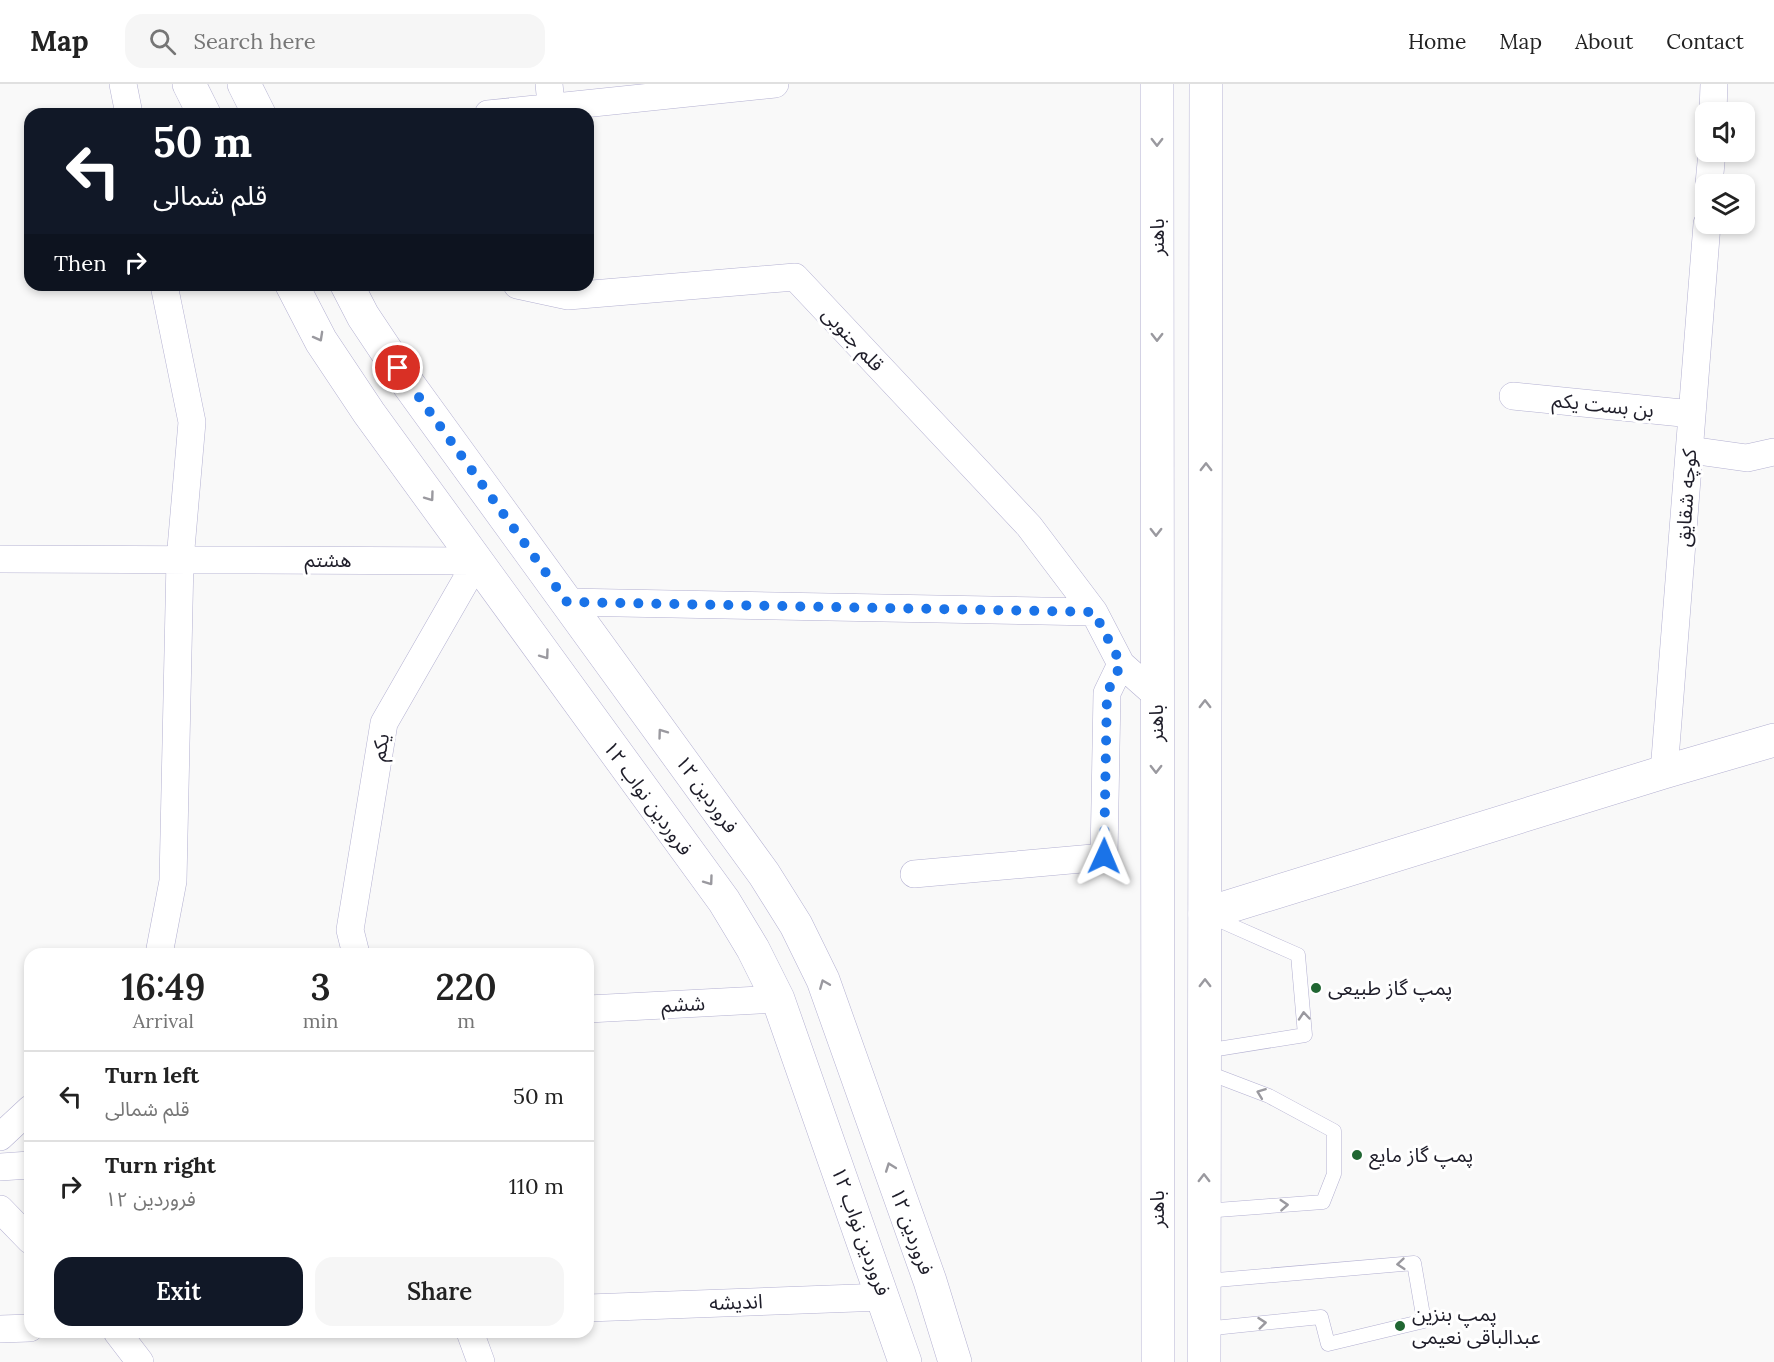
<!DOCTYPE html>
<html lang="en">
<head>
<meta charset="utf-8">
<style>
  body { margin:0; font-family:Lora,"Noto Sans Arabic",serif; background:#f6f6f6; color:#222; height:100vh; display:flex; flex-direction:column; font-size:22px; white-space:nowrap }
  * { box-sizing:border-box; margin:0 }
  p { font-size:20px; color:#767676 }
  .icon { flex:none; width:33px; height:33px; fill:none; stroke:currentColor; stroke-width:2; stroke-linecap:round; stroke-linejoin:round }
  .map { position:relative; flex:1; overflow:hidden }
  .panel { position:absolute; left:24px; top:864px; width:570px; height:390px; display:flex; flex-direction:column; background:#fff; border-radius:18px; box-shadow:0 3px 9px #0003 }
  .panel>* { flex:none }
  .banner { position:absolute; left:24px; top:24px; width:570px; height:183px; border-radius:18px; box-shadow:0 3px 9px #0003; background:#111827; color:#fff; overflow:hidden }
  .fabs { position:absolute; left:1695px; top:18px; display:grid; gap:12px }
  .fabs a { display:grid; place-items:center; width:60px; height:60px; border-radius:12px; background:#fff; box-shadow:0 3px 9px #0003; font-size:30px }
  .pin { position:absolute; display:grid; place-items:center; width:51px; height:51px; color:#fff; margin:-26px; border:3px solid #fff; border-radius:50%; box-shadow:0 2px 6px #0007 }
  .me { position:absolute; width:66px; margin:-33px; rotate:1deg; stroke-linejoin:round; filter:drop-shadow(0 0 4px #0008) }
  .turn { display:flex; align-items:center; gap:21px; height:126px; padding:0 30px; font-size:27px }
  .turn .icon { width:78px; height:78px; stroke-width:2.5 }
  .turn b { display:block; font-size:42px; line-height:51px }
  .then { display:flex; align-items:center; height:57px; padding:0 30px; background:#0003; gap:12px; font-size:22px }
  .eta { display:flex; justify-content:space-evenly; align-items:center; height:102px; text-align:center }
  .eta b { font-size:36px; font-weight:600; line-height:42px }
  .button { display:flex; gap:12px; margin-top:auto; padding:12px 30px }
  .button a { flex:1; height:69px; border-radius:18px; background:#111827; color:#fff; font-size:24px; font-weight:600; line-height:69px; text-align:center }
  .button a+a { background:#f6f6f6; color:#222 }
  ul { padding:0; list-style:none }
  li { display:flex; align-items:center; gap:18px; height:90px; padding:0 30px; border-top:2px solid #e0e0e0 }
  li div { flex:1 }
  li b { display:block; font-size:22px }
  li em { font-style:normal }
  header { display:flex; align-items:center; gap:36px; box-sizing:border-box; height:84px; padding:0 30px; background:#fff; border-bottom:2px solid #e0e0e0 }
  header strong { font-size:28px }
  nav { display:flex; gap:33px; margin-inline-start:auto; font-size:21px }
  .search { width:420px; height:54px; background:#f6f6f6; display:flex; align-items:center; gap:15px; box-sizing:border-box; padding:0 21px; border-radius:18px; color:#767676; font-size:22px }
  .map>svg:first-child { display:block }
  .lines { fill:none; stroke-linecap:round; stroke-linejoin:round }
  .service-casing { stroke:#b3b0d1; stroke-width:15 }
  .minor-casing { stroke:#b3b0d1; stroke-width:28 }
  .tertiary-casing { stroke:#b3b0d1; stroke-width:34 }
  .secondary-casing { stroke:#b3b0d1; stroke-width:34 }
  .primary-casing { stroke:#b3b0d1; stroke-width:34 }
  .service { stroke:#fff; stroke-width:14 }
  .minor { stroke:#fff; stroke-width:27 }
  .tertiary { stroke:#fff; stroke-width:33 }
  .secondary { stroke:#fff; stroke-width:33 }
  .primary { stroke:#fff; stroke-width:33 }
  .oneway { stroke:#9a999f }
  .route { stroke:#1a73e8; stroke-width:10; stroke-dasharray:0 18 }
  .poi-dot { fill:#206632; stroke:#fff; stroke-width:2 }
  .labels { text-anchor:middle; stroke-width:6; stroke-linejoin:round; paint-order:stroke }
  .street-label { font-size:20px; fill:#1e1d29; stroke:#fff }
  .poi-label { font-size:20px; fill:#1e1d29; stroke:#fff; text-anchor:start }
</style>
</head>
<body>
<header>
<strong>Map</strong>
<div class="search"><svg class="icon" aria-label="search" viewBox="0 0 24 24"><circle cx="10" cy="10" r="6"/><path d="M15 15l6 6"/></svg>Search here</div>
<nav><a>Home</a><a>Map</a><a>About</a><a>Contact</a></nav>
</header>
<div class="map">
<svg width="1774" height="1278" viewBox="0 0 1774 1278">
  <rect width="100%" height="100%" fill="#f9f9f9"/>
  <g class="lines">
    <defs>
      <path id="service" d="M1205,967L1305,951L1298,871L1212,833
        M1204,1127L1323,1118L1334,1090V1047L1269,1012L1206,988
        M1204,1245L1321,1233L1328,1260L1424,1237L1414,1179L1205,1197"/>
      <path id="minor" d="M123,0L129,30
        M549,0L552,30
        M1713,28L1714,0
        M488,30L775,0
        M1709,100L1712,68
        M517,201L568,212L795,193L1029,442L1094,528L1121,580L1156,611
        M1513,312L1692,330
        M1690,366L1747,374L1774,368
        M0,475L477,477L384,639L350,846L356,870
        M567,518L1094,528
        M1664,688L1707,140
        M914,790L1104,773L1107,609L1121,580
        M159,870L173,797L180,476L192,338L164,201
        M588,925L778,915
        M0,1053L30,1025
        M0,1083L30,1081
        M0,1125L30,1156
        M588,1224L884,1213
        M0,1245L30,1244
        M117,1248L140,1278
        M470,1248L481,1278"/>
      <path id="tertiary" d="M1205,830L1664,688L1774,656"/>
      <path id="secondary" d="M1157,0L1158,1278
        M1204,1278L1206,0"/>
      <path id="primary" d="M189,0L204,30
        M244,0L259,30
        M292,201L321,257L369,329L724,817L753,865L778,915L905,1278
        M347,201L363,232L409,301L764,790L796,841L823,896L930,1197L955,1278"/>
    </defs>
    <use href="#service" class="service-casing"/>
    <use href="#minor" class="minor-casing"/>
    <use href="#tertiary" class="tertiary-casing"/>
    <use href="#secondary" class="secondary-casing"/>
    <use href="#primary" class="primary-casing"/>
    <use href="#service" class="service"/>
    <use href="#minor" class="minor"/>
    <use href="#tertiary" class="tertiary"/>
    <use href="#secondary" class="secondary"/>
    <use href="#primary" class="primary"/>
  </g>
  <defs><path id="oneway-chevron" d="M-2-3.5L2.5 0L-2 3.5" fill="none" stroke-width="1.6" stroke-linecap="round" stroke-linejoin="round" transform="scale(1.5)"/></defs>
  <g class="oneway">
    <use href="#oneway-chevron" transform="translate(1157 58) rotate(90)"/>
    <use href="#oneway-chevron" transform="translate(319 253) rotate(61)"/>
    <use href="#oneway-chevron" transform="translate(1157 253) rotate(90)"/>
    <use href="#oneway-chevron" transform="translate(1206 383) rotate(-90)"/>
    <use href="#oneway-chevron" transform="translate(430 413) rotate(54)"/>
    <use href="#oneway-chevron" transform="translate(1156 448) rotate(90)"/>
    <use href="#oneway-chevron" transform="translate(545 571) rotate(54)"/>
    <use href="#oneway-chevron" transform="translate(1205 620) rotate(-90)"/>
    <use href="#oneway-chevron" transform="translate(662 649) rotate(-126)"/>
    <use href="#oneway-chevron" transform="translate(1156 685) rotate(90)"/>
    <use href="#oneway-chevron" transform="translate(709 797) rotate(54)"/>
    <use href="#oneway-chevron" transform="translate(1205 899) rotate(-90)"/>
    <use href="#oneway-chevron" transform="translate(824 900) rotate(-112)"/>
    <use href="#oneway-chevron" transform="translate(1304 932) rotate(-95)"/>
    <use href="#oneway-chevron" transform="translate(1261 1009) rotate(-159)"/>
    <use href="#oneway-chevron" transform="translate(890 1083) rotate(-110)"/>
    <use href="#oneway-chevron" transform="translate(1204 1094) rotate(-90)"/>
    <use href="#oneway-chevron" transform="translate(1284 1121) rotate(-4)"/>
    <use href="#oneway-chevron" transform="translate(1401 1180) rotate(175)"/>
    <use href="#oneway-chevron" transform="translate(1262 1239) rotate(-6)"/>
  </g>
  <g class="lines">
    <path class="route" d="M398,284L567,518L1094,528L1121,580L1107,609L1104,772"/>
  </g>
  <g class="poi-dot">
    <circle cx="1316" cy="904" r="6"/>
    <circle cx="1357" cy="1071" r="6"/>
    <circle cx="1400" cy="1242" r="6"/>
  </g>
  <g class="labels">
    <g class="street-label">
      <text transform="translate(1157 153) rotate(-90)" y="7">باهنر</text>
      <text transform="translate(853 255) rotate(47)" y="7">قلم جنوبی</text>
      <text transform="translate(1603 321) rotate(6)" y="7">بن بست یکم</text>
      <text transform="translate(1686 414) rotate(-86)" y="7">کوچه شقایق</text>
      <text x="328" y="483">هشتم</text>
      <text transform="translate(1156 639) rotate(-90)" y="7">باهنر</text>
      <text transform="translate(380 663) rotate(-80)" y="7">یکم</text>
      <text transform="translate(707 710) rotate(54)" y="7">۱۲ فروردین</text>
      <text transform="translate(648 714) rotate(54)" y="7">۱۲ فروردین نواب</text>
      <text transform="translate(683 920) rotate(-3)" y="7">ششم</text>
      <text transform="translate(1157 1125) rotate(-90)" y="7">باهنر</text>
      <text transform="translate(861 1147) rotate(70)" y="7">۱۲ فروردین نواب</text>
      <text transform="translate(912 1147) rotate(70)" y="7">۱۲ فروردین</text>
      <text transform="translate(736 1218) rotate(-2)" y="7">اندیشه</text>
    </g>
    <g class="poi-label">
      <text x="1328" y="911">پمپ گاز طبیعی</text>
      <text x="1369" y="1078">پمپ گاز مایع</text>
      <text x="1412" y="1237">پمپ بنزین<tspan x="1412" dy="23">عبدالباقی نعیمی</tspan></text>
    </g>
  </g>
</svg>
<div class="fabs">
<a><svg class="icon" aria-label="sound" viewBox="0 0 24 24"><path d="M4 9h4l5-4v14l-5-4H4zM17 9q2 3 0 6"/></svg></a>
<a><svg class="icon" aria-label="layers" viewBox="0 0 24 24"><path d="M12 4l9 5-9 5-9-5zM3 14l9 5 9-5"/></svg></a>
</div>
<div class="pin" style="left:398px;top:284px;background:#d93025"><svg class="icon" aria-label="arrive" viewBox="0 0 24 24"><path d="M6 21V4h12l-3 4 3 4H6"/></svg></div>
<svg class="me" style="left:1104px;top:772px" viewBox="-20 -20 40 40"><path d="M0-17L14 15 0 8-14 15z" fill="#1a73e8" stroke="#fff" stroke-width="4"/></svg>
<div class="banner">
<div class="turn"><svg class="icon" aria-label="left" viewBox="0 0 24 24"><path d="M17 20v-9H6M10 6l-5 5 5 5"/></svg><div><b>50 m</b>قلم شمالی</div></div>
<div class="then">Then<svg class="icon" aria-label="right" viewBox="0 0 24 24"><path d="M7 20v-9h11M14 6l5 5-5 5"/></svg></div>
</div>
<section class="panel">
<div class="eta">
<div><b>16:49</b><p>Arrival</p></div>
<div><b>3</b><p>min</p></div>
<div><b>220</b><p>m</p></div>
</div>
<ul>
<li><svg class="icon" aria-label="left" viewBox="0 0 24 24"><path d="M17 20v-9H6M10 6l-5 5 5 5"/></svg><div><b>Turn left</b><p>قلم شمالی</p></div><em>50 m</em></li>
<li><svg class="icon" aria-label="right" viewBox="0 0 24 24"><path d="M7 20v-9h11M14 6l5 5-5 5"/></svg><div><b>Turn right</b><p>۱۲ فروردین</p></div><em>110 m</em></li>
</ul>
<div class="button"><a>Exit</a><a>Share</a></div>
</section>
</div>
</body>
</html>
